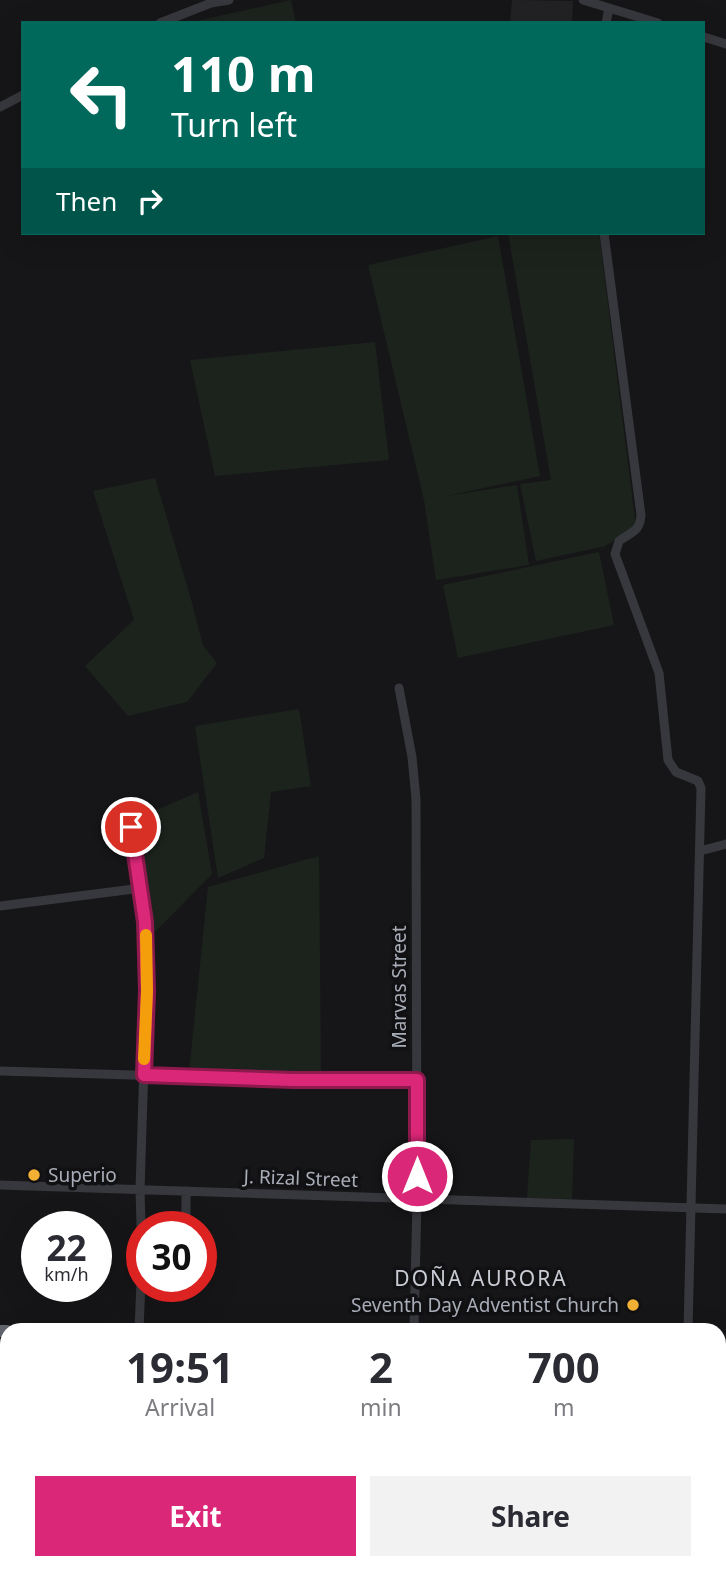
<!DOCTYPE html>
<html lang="en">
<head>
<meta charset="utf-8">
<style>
  body { margin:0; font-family:"Noto Sans",sans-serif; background:#f2f2f3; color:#2b2b33; height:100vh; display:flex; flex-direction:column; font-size:26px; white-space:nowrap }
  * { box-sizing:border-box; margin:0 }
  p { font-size:23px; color:#7c7c81 }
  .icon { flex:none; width:38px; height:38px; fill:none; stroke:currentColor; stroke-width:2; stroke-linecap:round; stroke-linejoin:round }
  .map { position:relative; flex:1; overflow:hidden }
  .side { position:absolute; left:0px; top:1323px; width:726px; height:247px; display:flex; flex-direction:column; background:#fff; border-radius:21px 21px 0 0; box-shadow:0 7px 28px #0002 }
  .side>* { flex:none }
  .top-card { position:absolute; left:21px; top:21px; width:684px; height:214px; border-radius:0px; box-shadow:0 7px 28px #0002; background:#00695c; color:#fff; overflow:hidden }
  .speed { position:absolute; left:21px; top:1211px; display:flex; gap:14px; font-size:35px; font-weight:700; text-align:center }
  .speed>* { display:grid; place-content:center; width:91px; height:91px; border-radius:50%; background:#fff; box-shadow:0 7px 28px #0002; line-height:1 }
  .speed small { font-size:18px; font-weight:400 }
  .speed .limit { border:10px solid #d22; background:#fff; color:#111 }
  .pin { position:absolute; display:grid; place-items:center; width:60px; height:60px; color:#fff; margin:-30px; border:4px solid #fff; border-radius:50%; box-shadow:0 2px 7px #0007 }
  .me { position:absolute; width:77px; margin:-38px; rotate:0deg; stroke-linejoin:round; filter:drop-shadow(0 0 5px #0008) }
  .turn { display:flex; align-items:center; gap:24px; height:147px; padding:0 35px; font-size:32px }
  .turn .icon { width:91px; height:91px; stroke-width:2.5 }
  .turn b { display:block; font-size:49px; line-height:60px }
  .then { display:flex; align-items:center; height:66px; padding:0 35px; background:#0003; gap:14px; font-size:26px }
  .eta { display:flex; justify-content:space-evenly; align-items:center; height:119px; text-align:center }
  .eta b { font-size:42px; font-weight:700; line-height:49px }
  .primary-button { display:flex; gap:14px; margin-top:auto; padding:14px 35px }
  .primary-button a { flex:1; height:80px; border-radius:0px; background:#db2777; color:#fff; font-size:28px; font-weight:700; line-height:80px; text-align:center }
  .primary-button a+a { background:#f2f2f3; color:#2b2b33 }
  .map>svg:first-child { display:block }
  .built { fill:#222225 }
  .green { fill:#1c231d }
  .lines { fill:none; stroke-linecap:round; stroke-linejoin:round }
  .stream { stroke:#2c353c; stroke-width:2 }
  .minor { stroke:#37383d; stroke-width:9 }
  .highway { stroke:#63666e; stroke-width:12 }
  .route-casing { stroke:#8e194d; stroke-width:18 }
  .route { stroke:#db2777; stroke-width:12 }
  .slow { stroke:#f59e0b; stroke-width:12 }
  .poi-dot { fill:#f2b134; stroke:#111113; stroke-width:2.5 }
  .labels { text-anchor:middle; stroke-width:7; stroke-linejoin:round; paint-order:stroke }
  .street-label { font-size:19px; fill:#a8adb8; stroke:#111113 }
  .poi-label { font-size:19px; fill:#a8adb8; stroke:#111113; text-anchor:start }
  .neighbourhood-label { font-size:21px; letter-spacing:2px; fill:#c9ccd4; stroke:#111113 }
</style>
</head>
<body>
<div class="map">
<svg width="726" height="1569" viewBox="0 0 726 1569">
  <rect width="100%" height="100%" fill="#161618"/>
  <path class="built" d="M512,0L573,1L572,23H510Z
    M136,1563H400V1569H136Z"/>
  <path class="green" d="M291,0L296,23H188Z
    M508,233H599L636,527L605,546L536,561L520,484L551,480Z
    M498,236L540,476L446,496L517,485L529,565L436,580L424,500L368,265Z
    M375,342L389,460L215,476L190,360Z
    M155,478L191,599L203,645L217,663L187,702L128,716L85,666L134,620L93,491Z
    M599,552L614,625L458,658L443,585Z
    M299,709L311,786L271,792L264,858L218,878L195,726Z
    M198,792L212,874L151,936L136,819Z
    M319,856L321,1074L189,1072L208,887Z
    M574,1139L572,1199L527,1198L531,1140Z"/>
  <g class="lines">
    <path class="stream" d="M719,1458L726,1459"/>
    <path class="minor" d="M583,0L658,23
      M160,23L211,3L229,0
      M606,23L609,8
      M704,37L726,44
      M0,107L23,95
      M604,233L641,515C640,532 631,532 619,541L615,554L659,673L668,760L676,772L698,781L701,788L688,1330
      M399,688L412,757L416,799L417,1200L414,1330
      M131,827L142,888L147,969L140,1190L142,1258L139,1330
      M700,851L726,844
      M0,906L142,888
      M0,1071L294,1080H417
      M0,1185L726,1209
      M186,1227V1191
      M0,1346H7
      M719,1500H726
      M4,1569L7,1476
      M129,1569V1563
      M406,1569V1563
      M544,1569V1563
      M679,1569L680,1563"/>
    <path class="highway" d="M0,1331H7
      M719,1355H726"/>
  </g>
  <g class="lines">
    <defs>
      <path id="route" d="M131,827L145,922L147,991L144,1075L294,1080H417V1176"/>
    </defs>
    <use href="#route" class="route-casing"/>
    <use href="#route" class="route"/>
    <path class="slow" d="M144,1059L147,991L146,935"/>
  </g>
  <g class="poi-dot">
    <circle cx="34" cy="1175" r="7"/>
    <circle cx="633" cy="1305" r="7"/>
  </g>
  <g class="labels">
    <g class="street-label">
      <text transform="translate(399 987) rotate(-90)" y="7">Marvas Street</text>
      <text transform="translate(301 1178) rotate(2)" y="7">J. Rizal Street</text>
    </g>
    <g class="poi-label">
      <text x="48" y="1182">Superio</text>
      <text x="619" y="1312" text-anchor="end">Seventh Day Adventist Church</text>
    </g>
    <g class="neighbourhood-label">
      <text x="481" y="1286">DOÑA AURORA</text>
    </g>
  </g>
</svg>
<div class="speed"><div>22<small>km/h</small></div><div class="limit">30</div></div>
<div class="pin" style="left:131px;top:827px;background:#d93025"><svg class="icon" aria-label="arrive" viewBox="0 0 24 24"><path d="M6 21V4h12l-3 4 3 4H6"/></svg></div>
<svg class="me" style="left:417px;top:1176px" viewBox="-20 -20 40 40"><circle r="17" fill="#db2777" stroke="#fff" stroke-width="3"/><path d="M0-11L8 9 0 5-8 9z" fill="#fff"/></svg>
<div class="top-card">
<div class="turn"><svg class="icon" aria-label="left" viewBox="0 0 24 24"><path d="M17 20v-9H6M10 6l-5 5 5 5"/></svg><div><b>110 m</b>Turn left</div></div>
<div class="then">Then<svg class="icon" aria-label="right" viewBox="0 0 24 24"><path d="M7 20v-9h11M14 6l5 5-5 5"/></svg></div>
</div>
<section class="side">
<div class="eta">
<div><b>19:51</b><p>Arrival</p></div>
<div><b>2</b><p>min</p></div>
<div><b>700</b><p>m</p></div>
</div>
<div class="primary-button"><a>Exit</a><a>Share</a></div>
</section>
</div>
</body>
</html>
